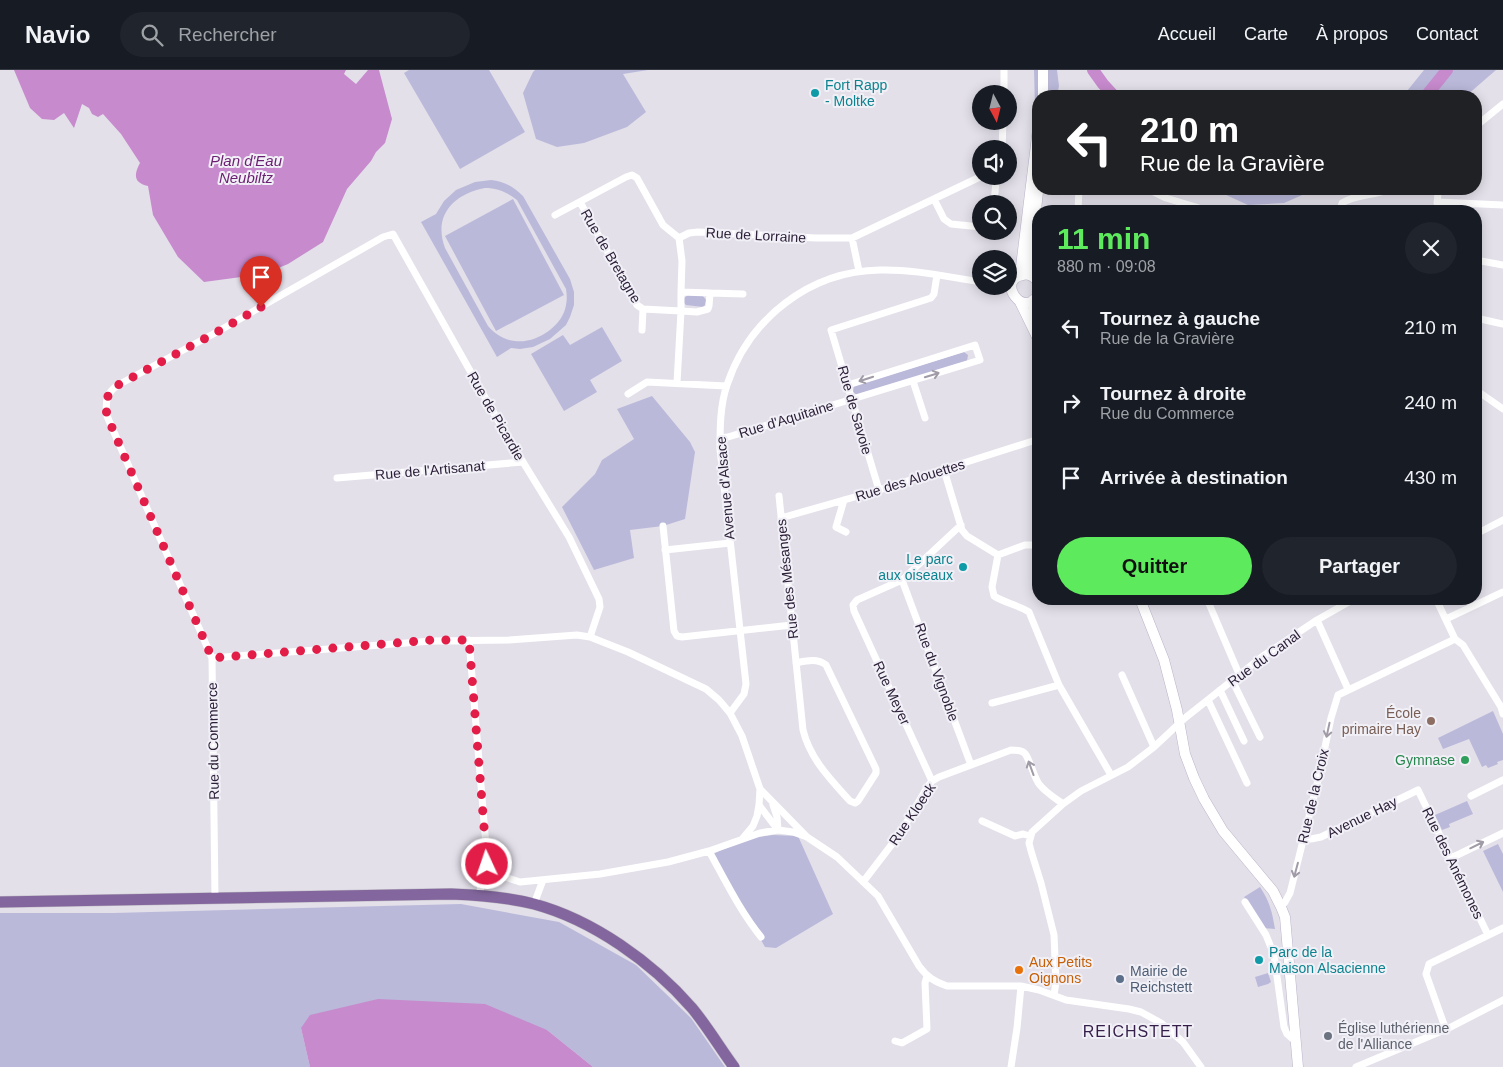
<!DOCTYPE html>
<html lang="fr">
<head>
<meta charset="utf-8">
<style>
  body { margin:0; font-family:Arial,sans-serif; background:#20242c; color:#f1f3f6; height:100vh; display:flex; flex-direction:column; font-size:19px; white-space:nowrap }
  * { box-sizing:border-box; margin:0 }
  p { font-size:16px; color:#9ea1a6 }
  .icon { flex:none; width:28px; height:28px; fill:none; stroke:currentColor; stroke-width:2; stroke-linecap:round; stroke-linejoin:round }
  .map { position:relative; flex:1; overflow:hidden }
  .sheet { position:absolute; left:1032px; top:135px; width:450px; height:400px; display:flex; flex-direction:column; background:#171b24; border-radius:20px; box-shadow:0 2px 12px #0003 }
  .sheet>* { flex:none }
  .top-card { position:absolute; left:1032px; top:20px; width:450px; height:105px; border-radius:20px; box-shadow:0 2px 12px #0003; background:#202124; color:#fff; overflow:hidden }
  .needle { width:32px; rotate:173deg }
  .buttons { position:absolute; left:972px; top:15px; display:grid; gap:10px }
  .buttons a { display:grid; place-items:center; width:45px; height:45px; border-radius:50%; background:#171b24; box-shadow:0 2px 12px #0003; font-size:25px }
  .pin { position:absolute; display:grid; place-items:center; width:42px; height:42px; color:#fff; margin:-51px -21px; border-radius:50% 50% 50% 0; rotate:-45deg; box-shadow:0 0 5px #0007 }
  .pin .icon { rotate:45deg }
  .me { position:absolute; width:55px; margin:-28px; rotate:357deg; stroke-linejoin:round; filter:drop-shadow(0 0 4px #0008) }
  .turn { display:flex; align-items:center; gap:18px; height:105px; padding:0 25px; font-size:22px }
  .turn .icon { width:65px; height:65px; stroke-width:2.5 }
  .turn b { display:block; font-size:35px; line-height:42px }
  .round { display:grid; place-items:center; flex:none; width:52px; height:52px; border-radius:26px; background:#20242c }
  .overview { display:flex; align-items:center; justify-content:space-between; height:85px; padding:0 25px }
  h1 { font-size:30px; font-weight:600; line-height:38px; color:#5deb5d }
  .action { display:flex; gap:10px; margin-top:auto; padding:10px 25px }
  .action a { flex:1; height:58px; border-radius:30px; background:#5deb5d; color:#111; font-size:20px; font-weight:600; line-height:58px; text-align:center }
  .action a+a { background:#20242c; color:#f1f3f6 }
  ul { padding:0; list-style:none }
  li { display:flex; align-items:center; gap:15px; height:75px; padding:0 25px }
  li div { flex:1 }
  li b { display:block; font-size:19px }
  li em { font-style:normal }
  header { display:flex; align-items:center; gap:30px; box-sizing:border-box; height:70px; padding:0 25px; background:#171b24; border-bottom:1px solid #363941 }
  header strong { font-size:24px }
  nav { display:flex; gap:28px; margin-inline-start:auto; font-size:18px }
  .search { width:350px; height:45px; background:#20242c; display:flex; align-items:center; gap:12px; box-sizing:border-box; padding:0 18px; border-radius:28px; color:#9ea1a6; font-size:19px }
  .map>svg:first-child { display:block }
  .green { fill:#bab9da; fill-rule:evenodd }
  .water { fill:#c78acd }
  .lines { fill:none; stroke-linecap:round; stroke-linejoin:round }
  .river { stroke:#c78acd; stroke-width:12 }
  .secondary-casing { stroke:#bcb4c9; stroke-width:11 }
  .primary-casing { stroke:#c0bcc4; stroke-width:12 }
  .street { stroke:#fff; stroke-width:7 }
  .secondary { stroke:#fff; stroke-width:10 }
  .primary { stroke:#82669d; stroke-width:11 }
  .oneway { stroke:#a09ba6 }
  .route { stroke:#e11d48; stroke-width:9; stroke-dasharray:0 16.2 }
  .culture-dot { fill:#0f9aa8; stroke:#f2f0f7; stroke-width:2 }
  .education-dot { fill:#8d6e63; stroke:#f2f0f7; stroke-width:2 }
  .leisure-dot { fill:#2e9e5b; stroke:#f2f0f7; stroke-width:2 }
  .food-dot { fill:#e8710a; stroke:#f2f0f7; stroke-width:2 }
  .service-dot { fill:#5c6f8a; stroke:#f2f0f7; stroke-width:2 }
  .worship-dot { fill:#6b7280; stroke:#f2f0f7; stroke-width:2 }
  .labels { text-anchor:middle; stroke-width:4; stroke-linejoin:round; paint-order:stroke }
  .culture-label { font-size:14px; fill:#0d838f; stroke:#f2f0f7; text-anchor:start }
  .street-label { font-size:14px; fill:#2d2139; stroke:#f2f0f7 }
  .education-label { font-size:14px; fill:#785e54; stroke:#f2f0f7; text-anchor:end }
  .leisure-label { font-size:14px; fill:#27864d; stroke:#f2f0f7; text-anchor:end }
  .food-label { font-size:14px; fill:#c56008; stroke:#f2f0f7; text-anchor:start }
  .service-label { font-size:14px; fill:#4e5e75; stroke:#f2f0f7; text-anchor:start }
  .worship-label { font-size:14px; fill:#5b616d; stroke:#f2f0f7; text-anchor:start }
  .water-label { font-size:15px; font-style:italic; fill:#6b1f72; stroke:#f2f0f7 }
  .quarter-label { font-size:16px; letter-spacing:1px; fill:#351f4a; stroke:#f2f0f7 }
</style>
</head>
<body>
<header>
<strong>Navio</strong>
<div class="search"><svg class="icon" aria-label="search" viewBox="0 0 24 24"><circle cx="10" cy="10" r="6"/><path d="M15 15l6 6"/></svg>Rechercher</div>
<nav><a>Accueil</a><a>Carte</a><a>À propos</a><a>Contact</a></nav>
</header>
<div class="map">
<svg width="1503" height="997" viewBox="0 0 1503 997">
  <rect width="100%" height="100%" fill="#e3e0ea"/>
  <path class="green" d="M409,0H489L525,62L460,99L404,3Z
    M535,0H648L623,4L646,42L627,57L584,73L557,77L536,69L523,23L533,2Z
    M1034,0H1057L1059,16L1057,26H1039V42L1035,37Z
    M1424,0H1496L1466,26H1403Z
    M491,110C504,111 514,117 523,126L570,209L574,222V235L570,247L566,255L550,269L533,277L520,279L511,278L497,287L421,152L436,144L444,131L456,120L475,112ZM485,118C497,118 507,122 517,130L566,219C567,225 567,230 566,235C563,256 536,274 515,271C504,270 495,264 488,256L445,178C433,146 453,124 485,118Z
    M1213,119H1316L1284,133L1248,135Z
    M513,129L564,225L496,261L445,166Z
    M688,225L703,226L706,230L705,235L703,237L686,235L684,233V228Z
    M602,257L622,291L590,310L597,322L564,341L531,284L563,265L570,275Z
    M964,282L968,285L967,291L857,325L853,322L854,316Z
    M652,326L690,372L695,382L685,449L663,456L630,460L634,488L594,500L562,437L595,404L602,390L634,369L617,339Z
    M1493,641L1503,664V690L1497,692L1498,694L1488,698L1486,695L1482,697L1469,669L1443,679L1438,668Z
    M1467,731L1473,744L1449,754L1450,757L1442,760L1435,745Z
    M773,765L798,766L833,844L776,878L765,877L713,784L745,769Z
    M1498,774L1503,784V822L1483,781Z
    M1260,817C1270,832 1272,842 1275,859L1263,858L1244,827Z
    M461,834L559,852L636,895L691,948L725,997H593L547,960L301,958L310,997H0V843H113Z
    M1268,903L1271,912L1268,914L1258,917L1255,907Z"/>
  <path class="water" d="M14,0H346L344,4L356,14L368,0H379L392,49L385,73L376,82L371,91L347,119L323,172L288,194L264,204L204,212L178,187L153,145L148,116C133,113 134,104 140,93L121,64L103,44L98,47L92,44L89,38L82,34L74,58L64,43L54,50L42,49L30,38Z
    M378,929L485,934L547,960L593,997H310L301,958L310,945Z"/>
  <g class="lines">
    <path class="river" d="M1093,0L1103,14L1114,26
      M1426,26L1447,0"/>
    <defs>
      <path id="secondary" d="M1043,26V0
        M1020,205L1039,50
        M1030,205V194L1039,113
        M1039,214C1035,207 1030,203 1023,205C995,209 1024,252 1039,223
        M1033,230L1036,258
        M1020,232L1039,271
        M1140,529L1164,590L1177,640L1185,684L1194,708L1204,729L1223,761L1273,821L1281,837L1285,847L1298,997"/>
      <path id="primary" d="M0,832L451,824C479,825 507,827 534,834C593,850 652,892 692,938C707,956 720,978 734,997"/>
    </defs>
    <use href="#secondary" class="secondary-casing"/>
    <use href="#primary" class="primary-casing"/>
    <path class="street" d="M1004,24V0
      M1476,56L1503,34
      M1002,79L1003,51
      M1148,119L1166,128L1199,138L1204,141
      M934,129L944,149L951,154L981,157
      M580,132L637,235L643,239L681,241L677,313
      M1437,132L1503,135
      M994,134L996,111L995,106
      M1078,141L1079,119
      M1340,141L1342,133C1356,124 1374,126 1389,119
      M1437,141L1438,119
      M555,145L626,107L632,105L637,108L663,155L679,168L689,163L698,162L816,168H852L982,106
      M679,168L682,191L681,222
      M852,168L859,201
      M1476,190L1503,195
      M681,222L710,223L709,236L708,239L697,242L681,241Z
      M710,223L743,224
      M1476,248L1503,254
      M642,260L643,239
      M913,311L925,348
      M1476,320L1503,339
      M628,324L647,312L726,316
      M720,368L728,367L980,290L975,275L848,315
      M944,400L962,460L967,466L998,485L992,517L994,526C1005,533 1018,535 1029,542L1059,615L1111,705
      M337,408L523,392
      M879,420L831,260L931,228L934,224L937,205
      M779,426L803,660C810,689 831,710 850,731L855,733L858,731L876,703V699L826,595C817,588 806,591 796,593
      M844,430L836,457L846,462
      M781,448L879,420L1039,369
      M663,456L674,561L677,566L682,567L792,555
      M1476,464L1503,450
      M665,480L730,473
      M998,485L1025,475H1039
      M902,510L971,695
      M1207,529L1239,604
      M1436,529L1455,569L1463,575L1501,637L1503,644
      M1446,549L1503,522
      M1317,550L1348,619
      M590,567L628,582L706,619L719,630L730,643L742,666L760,719L759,735L757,746L753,756L743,768
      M469,570L487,788L479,825
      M212,588L432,571L509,570L577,565L590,567L600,537L599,529L569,467L504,361L393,164L383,167L217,262L118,315C106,323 105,332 107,346L212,588L215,827
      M1122,605L1154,677
      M1232,610L1260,667
      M1220,620L1244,671
      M1208,630L1247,713
      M992,633L1059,615
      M730,643L744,624L746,614L720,379C720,358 720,335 727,315C749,249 809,201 880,200C913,199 948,207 981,212
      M932,711L854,541L853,535L857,530L902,510L961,455
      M760,719L807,767
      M1471,726L1503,710
      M759,735L778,760L777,747L773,735
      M982,751L1015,766L1023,764L1030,766
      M1304,768L1311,769L1321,767L1418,720L1488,865
      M709,781C725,810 740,841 761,867
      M1451,788L1503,763
      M487,794L508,808L520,812L600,804L668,792L709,781L760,763L778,760L793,762L807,767L837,787L878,826L919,896C927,907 935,912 947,916H1021L1039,920L1066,930L1129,939L1141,942L1161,953L1183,972L1201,997
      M863,812L899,765L928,716L932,711L939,707L1011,680C1015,680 1020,680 1023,682C1029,685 1033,706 1039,714C1045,722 1055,728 1063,734
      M1245,832L1266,865L1274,885L1284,957L1287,964L1296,972
      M534,834L543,810
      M1281,837L1285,832L1290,823L1319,706L1331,648L1338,625L1455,569
      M1054,925L1056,912L1054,865L1041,813L1031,781L1029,773L1032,762L1063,734L1081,721L1128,697L1154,677L1185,648L1263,586L1317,550L1354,529
      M1446,960L1426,904L1429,894L1503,858
      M895,971L902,973L927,959L925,913L927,906
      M1011,997L1017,958L1021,916
      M1356,997L1449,958L1503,930"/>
    <use href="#secondary" class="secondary"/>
    <use href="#primary" class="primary"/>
  </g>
  <defs><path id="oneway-shaft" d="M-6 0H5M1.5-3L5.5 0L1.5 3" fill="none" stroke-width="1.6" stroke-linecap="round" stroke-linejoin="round" transform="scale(1.25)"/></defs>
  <g class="oneway">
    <use href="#oneway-shaft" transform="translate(932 305) rotate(-17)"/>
    <use href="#oneway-shaft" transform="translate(866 309) rotate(162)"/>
    <use href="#oneway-shaft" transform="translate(1328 660) rotate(102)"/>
    <use href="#oneway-shaft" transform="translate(1031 698) rotate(-110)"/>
    <use href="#oneway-shaft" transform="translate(1477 775) rotate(-26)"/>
    <use href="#oneway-shaft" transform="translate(1296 800) rotate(105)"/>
  </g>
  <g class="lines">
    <path class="route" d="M261,237L217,262L118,315C106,323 105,332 107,346L212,588L432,570H469L487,794"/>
  </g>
  <g class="culture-dot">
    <circle cx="815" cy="23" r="5"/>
    <circle cx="963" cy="497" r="5"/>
    <circle cx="1259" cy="890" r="5"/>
  </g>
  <circle class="education-dot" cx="1431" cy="651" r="5"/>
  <circle class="leisure-dot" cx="1465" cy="690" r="5"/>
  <circle class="food-dot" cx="1019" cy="900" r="5"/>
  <circle class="service-dot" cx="1120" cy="909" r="5"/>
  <circle class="worship-dot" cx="1328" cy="966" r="5"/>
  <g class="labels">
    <g class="culture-label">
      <text x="825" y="20">Fort Rapp<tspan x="825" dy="16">- Moltke</tspan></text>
      <text x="953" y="494" text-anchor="end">Le parc<tspan x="953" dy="16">aux oiseaux</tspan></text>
      <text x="1269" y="887">Parc de la<tspan x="1269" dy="16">Maison Alsacienne</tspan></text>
    </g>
    <g class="street-label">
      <text transform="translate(756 165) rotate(3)" y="5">Rue de Lorraine</text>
      <text transform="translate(611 186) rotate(60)" y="5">Rue de Bretagne</text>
      <text transform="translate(855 340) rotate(74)" y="5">Rue de Savoie</text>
      <text transform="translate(496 346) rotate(60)" y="5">Rue de Picardie</text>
      <text transform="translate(786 349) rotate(-17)" y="5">Rue d'Aquitaine</text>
      <text transform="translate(430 400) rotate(-5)" y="5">Rue de l'Artisanat</text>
      <text transform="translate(910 410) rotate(-17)" y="5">Rue des Alouettes</text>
      <text transform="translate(725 418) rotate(-95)" y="5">Avenue d'Alsace</text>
      <text transform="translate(787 509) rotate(-96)" y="5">Rue des Mésanges</text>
      <text transform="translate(1264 588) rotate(-36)" y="5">Rue du Canal</text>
      <text transform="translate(937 602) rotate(70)" y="5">Rue du Vignoble</text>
      <text transform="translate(892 623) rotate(65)" y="5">Rue Meyer</text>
      <text transform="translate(213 671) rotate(-91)" y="5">Rue du Commerce</text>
      <text transform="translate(1313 726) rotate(-77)" y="5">Rue de la Croix</text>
      <text transform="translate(912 744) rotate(-56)" y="5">Rue Kloeck</text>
      <text transform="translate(1362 747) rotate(-26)" y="5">Avenue Hay</text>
      <text transform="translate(1453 793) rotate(64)" y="5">Rue des Anémones</text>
    </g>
    <g class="education-label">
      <text x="1421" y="648">École<tspan x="1421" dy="16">primaire Hay</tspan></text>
    </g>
    <g class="leisure-label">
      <text x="1455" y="695">Gymnase</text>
    </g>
    <g class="food-label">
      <text x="1029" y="897">Aux Petits<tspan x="1029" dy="16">Oignons</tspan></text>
    </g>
    <g class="service-label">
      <text x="1130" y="906">Mairie de<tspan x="1130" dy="16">Reichstett</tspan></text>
    </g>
    <g class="worship-label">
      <text x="1338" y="963">Église luthérienne<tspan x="1338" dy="16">de l'Alliance</tspan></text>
    </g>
    <g class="water-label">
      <text x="246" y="96">Plan d'Eau<tspan x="246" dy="17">Neubiltz</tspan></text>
    </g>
    <g class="quarter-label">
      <text x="1138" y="967">REICHSTETT</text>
    </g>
  </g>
</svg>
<div class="buttons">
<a><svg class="needle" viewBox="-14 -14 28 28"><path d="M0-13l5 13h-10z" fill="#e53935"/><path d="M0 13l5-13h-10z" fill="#9ea1a6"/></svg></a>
<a><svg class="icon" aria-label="sound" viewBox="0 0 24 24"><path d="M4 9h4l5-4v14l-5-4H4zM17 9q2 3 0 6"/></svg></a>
<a><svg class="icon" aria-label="search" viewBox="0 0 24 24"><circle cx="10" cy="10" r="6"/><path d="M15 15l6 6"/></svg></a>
<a><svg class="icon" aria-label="layers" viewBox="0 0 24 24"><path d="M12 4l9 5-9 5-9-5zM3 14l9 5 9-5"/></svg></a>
</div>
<div class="pin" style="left:261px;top:237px;background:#d93025"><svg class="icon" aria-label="arrive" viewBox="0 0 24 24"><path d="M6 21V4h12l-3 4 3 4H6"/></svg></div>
<svg class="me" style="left:487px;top:794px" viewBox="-20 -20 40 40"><circle r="17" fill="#e11d48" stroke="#fff" stroke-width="3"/><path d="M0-11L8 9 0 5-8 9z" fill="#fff"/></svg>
<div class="top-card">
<div class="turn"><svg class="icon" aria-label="left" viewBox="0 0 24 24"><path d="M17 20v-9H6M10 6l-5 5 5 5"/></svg><div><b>210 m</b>Rue de la Gravière</div></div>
</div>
<section class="sheet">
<div class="overview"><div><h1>11 min</h1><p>880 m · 09:08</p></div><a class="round"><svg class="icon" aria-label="close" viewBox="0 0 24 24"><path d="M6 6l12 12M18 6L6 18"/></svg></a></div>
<ul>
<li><svg class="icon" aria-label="left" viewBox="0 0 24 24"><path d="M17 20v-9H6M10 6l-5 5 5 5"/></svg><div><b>Tournez à gauche</b><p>Rue de la Gravière</p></div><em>210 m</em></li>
<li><svg class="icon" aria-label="right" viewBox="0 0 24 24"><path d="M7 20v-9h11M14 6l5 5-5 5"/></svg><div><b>Tournez à droite</b><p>Rue du Commerce</p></div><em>240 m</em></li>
<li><svg class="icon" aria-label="arrive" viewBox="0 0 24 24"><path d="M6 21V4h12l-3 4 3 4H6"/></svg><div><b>Arrivée à destination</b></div><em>430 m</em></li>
</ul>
<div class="action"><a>Quitter</a><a>Partager</a></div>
</section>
</div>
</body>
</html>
